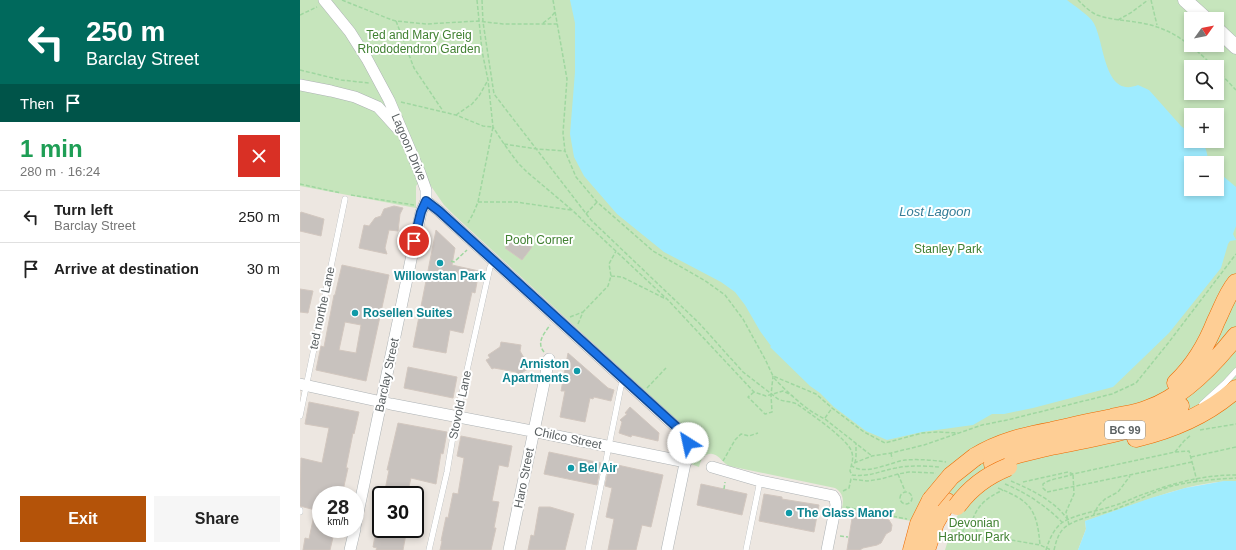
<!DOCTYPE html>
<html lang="en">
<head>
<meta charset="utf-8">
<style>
  body { margin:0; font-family:Helvetica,sans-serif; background:#f6f6f6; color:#222; height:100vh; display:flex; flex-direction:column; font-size:15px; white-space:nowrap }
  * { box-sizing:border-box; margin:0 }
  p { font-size:13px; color:#767676 }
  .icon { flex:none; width:22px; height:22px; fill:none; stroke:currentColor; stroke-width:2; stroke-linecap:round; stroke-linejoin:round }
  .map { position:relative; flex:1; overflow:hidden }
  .side { display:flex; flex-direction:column; background:#fff; width:300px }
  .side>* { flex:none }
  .guide { background:#00695c; color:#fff; overflow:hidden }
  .needle { width:26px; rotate:57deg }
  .buttons { position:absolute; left:884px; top:12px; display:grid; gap:8px }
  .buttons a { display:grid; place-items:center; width:40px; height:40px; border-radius:0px; background:#fff; box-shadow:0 2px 6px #0003; font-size:20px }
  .speed { position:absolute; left:12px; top:486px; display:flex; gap:8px; font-size:20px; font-weight:700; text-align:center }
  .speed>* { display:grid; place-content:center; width:52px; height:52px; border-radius:50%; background:#fff; box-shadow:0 2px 6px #0003; line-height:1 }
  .speed small { font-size:10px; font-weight:400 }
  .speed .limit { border:2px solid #111; border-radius:6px; background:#fff; color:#111 }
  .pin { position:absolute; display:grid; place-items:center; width:34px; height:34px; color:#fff; margin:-17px; border:2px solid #fff; border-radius:50%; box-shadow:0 1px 4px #0007 }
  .me { position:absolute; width:44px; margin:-22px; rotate:325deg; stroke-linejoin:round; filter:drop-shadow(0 0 3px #0008) }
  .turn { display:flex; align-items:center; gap:14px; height:84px; padding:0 20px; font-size:18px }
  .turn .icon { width:52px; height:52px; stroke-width:2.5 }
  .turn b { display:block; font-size:28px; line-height:34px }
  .then { display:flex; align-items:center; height:38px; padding:0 20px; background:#0003; gap:8px; font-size:15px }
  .round { display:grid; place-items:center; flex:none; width:42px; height:42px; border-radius:0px; background:#f6f6f6 }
  .head { display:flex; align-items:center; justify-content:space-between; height:68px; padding:0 20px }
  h1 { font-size:24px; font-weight:700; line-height:30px; color:#1e9e55 }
  .button { display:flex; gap:8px; margin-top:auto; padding:8px 20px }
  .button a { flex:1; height:46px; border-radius:0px; background:#b45309; color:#fff; font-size:16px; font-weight:700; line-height:46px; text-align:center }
  .button a+a { background:#f6f6f6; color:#222 }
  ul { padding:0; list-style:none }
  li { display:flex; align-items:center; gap:12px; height:52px; padding:0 20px; border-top:1px solid #e0e0e0 }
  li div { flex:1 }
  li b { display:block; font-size:15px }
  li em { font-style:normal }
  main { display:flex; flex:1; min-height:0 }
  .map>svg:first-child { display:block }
  .green { fill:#c6e5bc; fill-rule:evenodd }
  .water { fill:#9fecff }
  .building { fill:#c8c2be; stroke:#d2c7bf; fill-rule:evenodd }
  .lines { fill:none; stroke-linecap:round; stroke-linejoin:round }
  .service-casing { stroke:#adb2b4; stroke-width:6 }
  .minor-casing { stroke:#adb2b4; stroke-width:12 }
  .tertiary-casing { stroke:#adb2b4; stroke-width:15 }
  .trunk-casing { stroke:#ee6a00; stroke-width:19 }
  .path { stroke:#9fd7a0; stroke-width:1.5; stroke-dasharray:4 2; stroke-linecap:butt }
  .service { stroke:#fff; stroke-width:5.5 }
  .minor { stroke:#fff; stroke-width:11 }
  .tertiary { stroke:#fff; stroke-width:14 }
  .trunk { stroke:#fece95; stroke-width:18 }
  .trunk-bridge-casing { stroke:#ee6a00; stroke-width:19; stroke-linecap:butt }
  .trunk-bridge { stroke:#fece95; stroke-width:18 }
  .route-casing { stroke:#114b97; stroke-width:10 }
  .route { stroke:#1a73e8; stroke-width:7 }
  .culture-dot { fill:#0f9aa8; stroke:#fff; stroke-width:1.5 }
  .labels { text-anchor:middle; stroke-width:4; stroke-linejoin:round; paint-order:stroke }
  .shield { fill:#fff; stroke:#8c9091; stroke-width:1 }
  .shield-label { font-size:11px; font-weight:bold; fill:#5a6062 }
  .park-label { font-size:12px; fill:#418132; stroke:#fff }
  .street-label { font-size:12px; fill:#5a6062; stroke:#fff }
  .culture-label { font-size:12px; font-weight:bold; fill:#0d838f; stroke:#fff; text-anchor:start }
  .water-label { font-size:13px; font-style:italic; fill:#347c97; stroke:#fff }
</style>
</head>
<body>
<main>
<section class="side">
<div class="guide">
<div class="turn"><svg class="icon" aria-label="left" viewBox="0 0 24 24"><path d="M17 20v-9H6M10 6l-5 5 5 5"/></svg><div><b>250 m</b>Barclay Street</div></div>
<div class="then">Then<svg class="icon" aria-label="arrive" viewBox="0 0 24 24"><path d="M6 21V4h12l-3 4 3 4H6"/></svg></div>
</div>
<div class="head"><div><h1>1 min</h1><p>280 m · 16:24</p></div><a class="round" style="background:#d93025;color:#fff"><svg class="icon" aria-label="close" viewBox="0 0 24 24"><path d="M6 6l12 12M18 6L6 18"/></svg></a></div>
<ul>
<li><svg class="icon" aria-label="left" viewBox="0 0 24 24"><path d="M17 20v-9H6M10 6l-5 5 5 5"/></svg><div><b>Turn left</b><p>Barclay Street</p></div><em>250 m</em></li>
<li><svg class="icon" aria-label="arrive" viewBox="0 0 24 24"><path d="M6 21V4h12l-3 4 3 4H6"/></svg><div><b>Arrive at destination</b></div><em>30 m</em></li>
</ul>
<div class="button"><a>Exit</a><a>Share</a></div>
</section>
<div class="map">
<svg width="936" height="550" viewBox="0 0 936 550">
  <rect width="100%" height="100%" fill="#ede7e1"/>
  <path class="green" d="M0,0H936V481C883,481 835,507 785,521L786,529L778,550H645L653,524L660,511L623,497L611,521L542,508C544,499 543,493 535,488L429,466C421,462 417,450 406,455C402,458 400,462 399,467L391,464C394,453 398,442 390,432L155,216L144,205L124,176L116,186V208L0,186ZM891,19H917V45H891ZM891,67H917V93H891ZM891,115H917V141H891ZM891,163H917V189H891Z"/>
  <path class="water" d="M270,0H767C773,5 790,16 793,22C805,40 803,99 838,85L849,90L881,126L891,134V141C907,141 906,150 909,163H891V189H917V171L936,187V226L933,234L936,240L930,241L928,244L921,268L869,333L813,387L733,408L704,414H692L673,425L622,432L587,440L566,431L534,407L520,393L510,386L470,347L471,346L460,331L445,305L435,292L421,282L364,252L317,214L284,176L274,157L270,134L275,72V23Z
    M924,481H936V550H778L786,529L785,521L851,498L885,488Z"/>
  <path class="building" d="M94,206L103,208L100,214L98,231L89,230L85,248L87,254L59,248L64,225L69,226L75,218L81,216L84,209Z
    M1,212L24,219L21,236L0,231V214Z
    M136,230L155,248L152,265L179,271L175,293L172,292L163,333L150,330L146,353L113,347Z
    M213,237L232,247L222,260L205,248Z
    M42,265L89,275L66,381L16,370L21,346L24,347L34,295H35ZM45,322L61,325L56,353L39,350Z
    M0,289L13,291L8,313L0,312Z
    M201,342L221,345L220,351L227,363L225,365L228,369L218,375L216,372L194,368L192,369L186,360L190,358L188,355L200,347Z
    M268,353L308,388L314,390L311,401L294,397L293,399L290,398L285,422L260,417L265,391H261Z
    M108,367L157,377L153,398L104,388Z
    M9,402L59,412L54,434L53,433L46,468H48L42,495H21V529H35L30,550H3L5,538L9,539L15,510L0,506L1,458L22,463L29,428L5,424Z
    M330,407L359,433L358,441L332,435L331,437L319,433L322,422L320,420L327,414L325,413Z
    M98,423L147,432L143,454L141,453L136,484L111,478L107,495H84L89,470H87Z
    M161,436L212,446L208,467L199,465L192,501L199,502L194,528H196L191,550H140L142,541H141L146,517L148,518L153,493L158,494L164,458L157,456Z
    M249,452L301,463L297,485L244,474Z
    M313,464L363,475L351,527L342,525L336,550H308L314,519L306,517L312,488L305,486L309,465H313Z
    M401,484L447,494L442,515L397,505Z
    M464,494L482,497V499L519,505L514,532L459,521Z
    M239,507H250L274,514L265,550H228L231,535L234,536Z
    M553,512L589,520L592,525L591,531L586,534L581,543L577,545L563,548L560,550H547Z
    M81,529H100L99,533L106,534L103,550H76L77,548L73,547L76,530L81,531Z"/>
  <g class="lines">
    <defs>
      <path id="service" d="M902,404L925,383L936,371
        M0,416L45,199
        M0,510V512
        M129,550L147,472L155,424L190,267L194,261
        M288,550L321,386L324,380
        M446,550L460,481"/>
      <path id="minor" d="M24,0L50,32L67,59L89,100L120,173L126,190V201L121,212L55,527
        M0,85L31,91L55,97L78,107L97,128
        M126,201L139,211L386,436L388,443L387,454L367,550
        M0,384L91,404L242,433L386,462
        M412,467L460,481L533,496L535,499L536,505L527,550
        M50,550L55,529
        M209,550L249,359"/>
      <path id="tertiary" d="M885,0L906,19
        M917,29L936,47"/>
      <path id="trunk" d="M876,383C894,366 907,344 916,321C922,309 927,294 936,283
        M836,438C874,429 907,415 936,389
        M675,457C699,442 725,436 752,431C772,426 792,422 812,418C824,415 836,414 848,409C883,397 913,365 936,336
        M693,464C711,454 731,451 751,446C796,437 841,431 880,406
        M612,550L619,524L631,500
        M626,550L635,523L647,502"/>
    </defs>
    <use href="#service" class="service-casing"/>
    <use href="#minor" class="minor-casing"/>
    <use href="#tertiary" class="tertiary-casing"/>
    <use href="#trunk" class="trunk-casing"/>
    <path class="path" d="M42,0L92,20L96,21L126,24L178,21L203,24H257
      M177,0L182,51L188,80L193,127L204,144L218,163L227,172L272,210L368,300L454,392L466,396L483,391L493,396
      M182,0L183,22L194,94L291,220L399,323L443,372L478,399C484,402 490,401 497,404C509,413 550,440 552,453C554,459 551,465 550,471L552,475C571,477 579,471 596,468C609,465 626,466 640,467
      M253,0L267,79L263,133L265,151L276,177L297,202L353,251L404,280L425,295L443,319L465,359L473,376L516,394L532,408L564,432L585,443L622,433L637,432L658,433
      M778,0C783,5 790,12 797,15C817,22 838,20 857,27C879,34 898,51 914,67
      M851,0L857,25
      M0,15L17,7
      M818,20L832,12L848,0
      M96,21L114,68L143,111
      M243,23L251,17L255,12
      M0,70L41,80L69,83
      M917,70L936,90
      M101,102L156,115L183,126L193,127L178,202L173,214L168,223
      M156,115L172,104L179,96L188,80
      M204,144L237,149L265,151
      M0,184L41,193
      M51,195L114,205
      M178,202H216L271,210
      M286,214L297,202
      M151,261L154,262L167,250
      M311,276L322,277L366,299
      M270,317L283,312
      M278,324L283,312L308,286L311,276L309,264L316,251
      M244,352C236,342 244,334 250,325
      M474,378C487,392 507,411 525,419L572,456
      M347,388L366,368
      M454,392L448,397L465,414L472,412L471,395L473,376
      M525,418L532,408
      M900,430L936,424
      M403,441V453
      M875,452L884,441L891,435
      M591,453L592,459
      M891,457L936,447
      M423,461L435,440L441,434L449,436L458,433
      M892,462L747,492L743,488V484C751,478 764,478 773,474L875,452L889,451C892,462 895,472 897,482
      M554,463L572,456L591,453L624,445L682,425L707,420L812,394L836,383L869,342L936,254
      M555,463L556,457V443
      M551,465C563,477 591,462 605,460C619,459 633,460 646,462
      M598,474L605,491
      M711,481C732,490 755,501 768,520
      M723,482L768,472L773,474
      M705,484C727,493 746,506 763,523
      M698,488C731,501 737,510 740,545L751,550
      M424,489L425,482
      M543,491L549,488L551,479L567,481L581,479L598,474L609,472L636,473
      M600 498a6 6 0 1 1 12 0a6 6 0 1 1-12 0Z
      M546,507L607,519
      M793,516L798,506L805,499L818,492L830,476
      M663 532a7 7 0 1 1 14 0a7 7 0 1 1-14 0Z
      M671,525C676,506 686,498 703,490
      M769,525L766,512L774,494L773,474
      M676,534L740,545
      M540,536L548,537
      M746,550C749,540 754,528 763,522C776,514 803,510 819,504C828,501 837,496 847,493C876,482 905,475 936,475
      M754,550C756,542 758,534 764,528C776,518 798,515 813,510C833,503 852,492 872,486C892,481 916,479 936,478"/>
    <use href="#service" class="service"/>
    <use href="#minor" class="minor"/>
    <use href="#tertiary" class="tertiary"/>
    <use href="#trunk" class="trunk"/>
    <defs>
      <path id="trunk-bridge" d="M631,500L651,476L675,457
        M657,506C670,488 688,475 708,467"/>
    </defs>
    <use href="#trunk-bridge" class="trunk-bridge-casing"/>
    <use href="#trunk-bridge" class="trunk-bridge"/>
  </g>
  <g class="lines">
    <defs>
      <path id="route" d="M114,241L121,212L126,201L139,211L381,431L386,436L388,443"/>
    </defs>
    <use href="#route" class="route-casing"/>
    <use href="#route" class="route"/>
  </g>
  <g class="culture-dot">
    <circle cx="140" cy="263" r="4"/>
    <circle cx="55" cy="313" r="4"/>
    <circle cx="277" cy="371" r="4"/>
    <circle cx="271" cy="468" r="4"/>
    <circle cx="489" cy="513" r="4"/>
  </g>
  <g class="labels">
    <rect class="shield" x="805" y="421" width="40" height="18" rx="3"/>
    <g class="shield-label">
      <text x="825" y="434">BC 99</text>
    </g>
    <g class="park-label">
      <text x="119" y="39">Ted and Mary Greig<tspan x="119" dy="14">Rhododendron Garden</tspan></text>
      <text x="239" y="244">Pooh Corner</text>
      <text x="648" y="253">Stanley Park</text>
      <text x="674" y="527">Devonian<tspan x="674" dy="14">Harbour Park</tspan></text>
    </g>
    <g class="street-label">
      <text transform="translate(109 147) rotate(67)" y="4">Lagoon Drive</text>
      <text transform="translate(22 308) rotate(-78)" y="4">ted northe Lane</text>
      <text transform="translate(87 375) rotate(-78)" y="4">Barclay Street</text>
      <text transform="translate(160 405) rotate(-78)" y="4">Stovold Lane</text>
      <text transform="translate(268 438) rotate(12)" y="4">Chilco Street</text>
      <text transform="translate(224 478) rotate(-79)" y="4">Haro Street</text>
    </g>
    <g class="culture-label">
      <text x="140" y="280" text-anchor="middle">Willowstan Park</text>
      <text x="63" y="317">Rosellen Suites</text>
      <text x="269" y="368" text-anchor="end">Arniston<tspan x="269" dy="14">Apartments</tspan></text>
      <text x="279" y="472">Bel Air</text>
      <text x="497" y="517">The Glass Manor</text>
    </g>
    <g class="water-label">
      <text x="635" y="216">Lost Lagoon</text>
    </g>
  </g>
</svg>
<div class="buttons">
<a><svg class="needle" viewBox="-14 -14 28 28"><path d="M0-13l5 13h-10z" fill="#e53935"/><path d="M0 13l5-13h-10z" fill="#767676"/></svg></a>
<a><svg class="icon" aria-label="search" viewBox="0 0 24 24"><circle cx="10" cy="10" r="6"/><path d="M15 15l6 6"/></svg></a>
<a>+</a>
<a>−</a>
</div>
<div class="speed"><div>28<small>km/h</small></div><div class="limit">30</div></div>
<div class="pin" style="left:114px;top:241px;background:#d93025"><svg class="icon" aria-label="arrive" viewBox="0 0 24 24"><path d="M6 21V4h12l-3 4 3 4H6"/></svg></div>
<svg class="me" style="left:388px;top:443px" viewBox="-20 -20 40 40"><circle r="19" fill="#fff"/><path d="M0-13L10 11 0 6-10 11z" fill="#1a73e8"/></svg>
</div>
</main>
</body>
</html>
